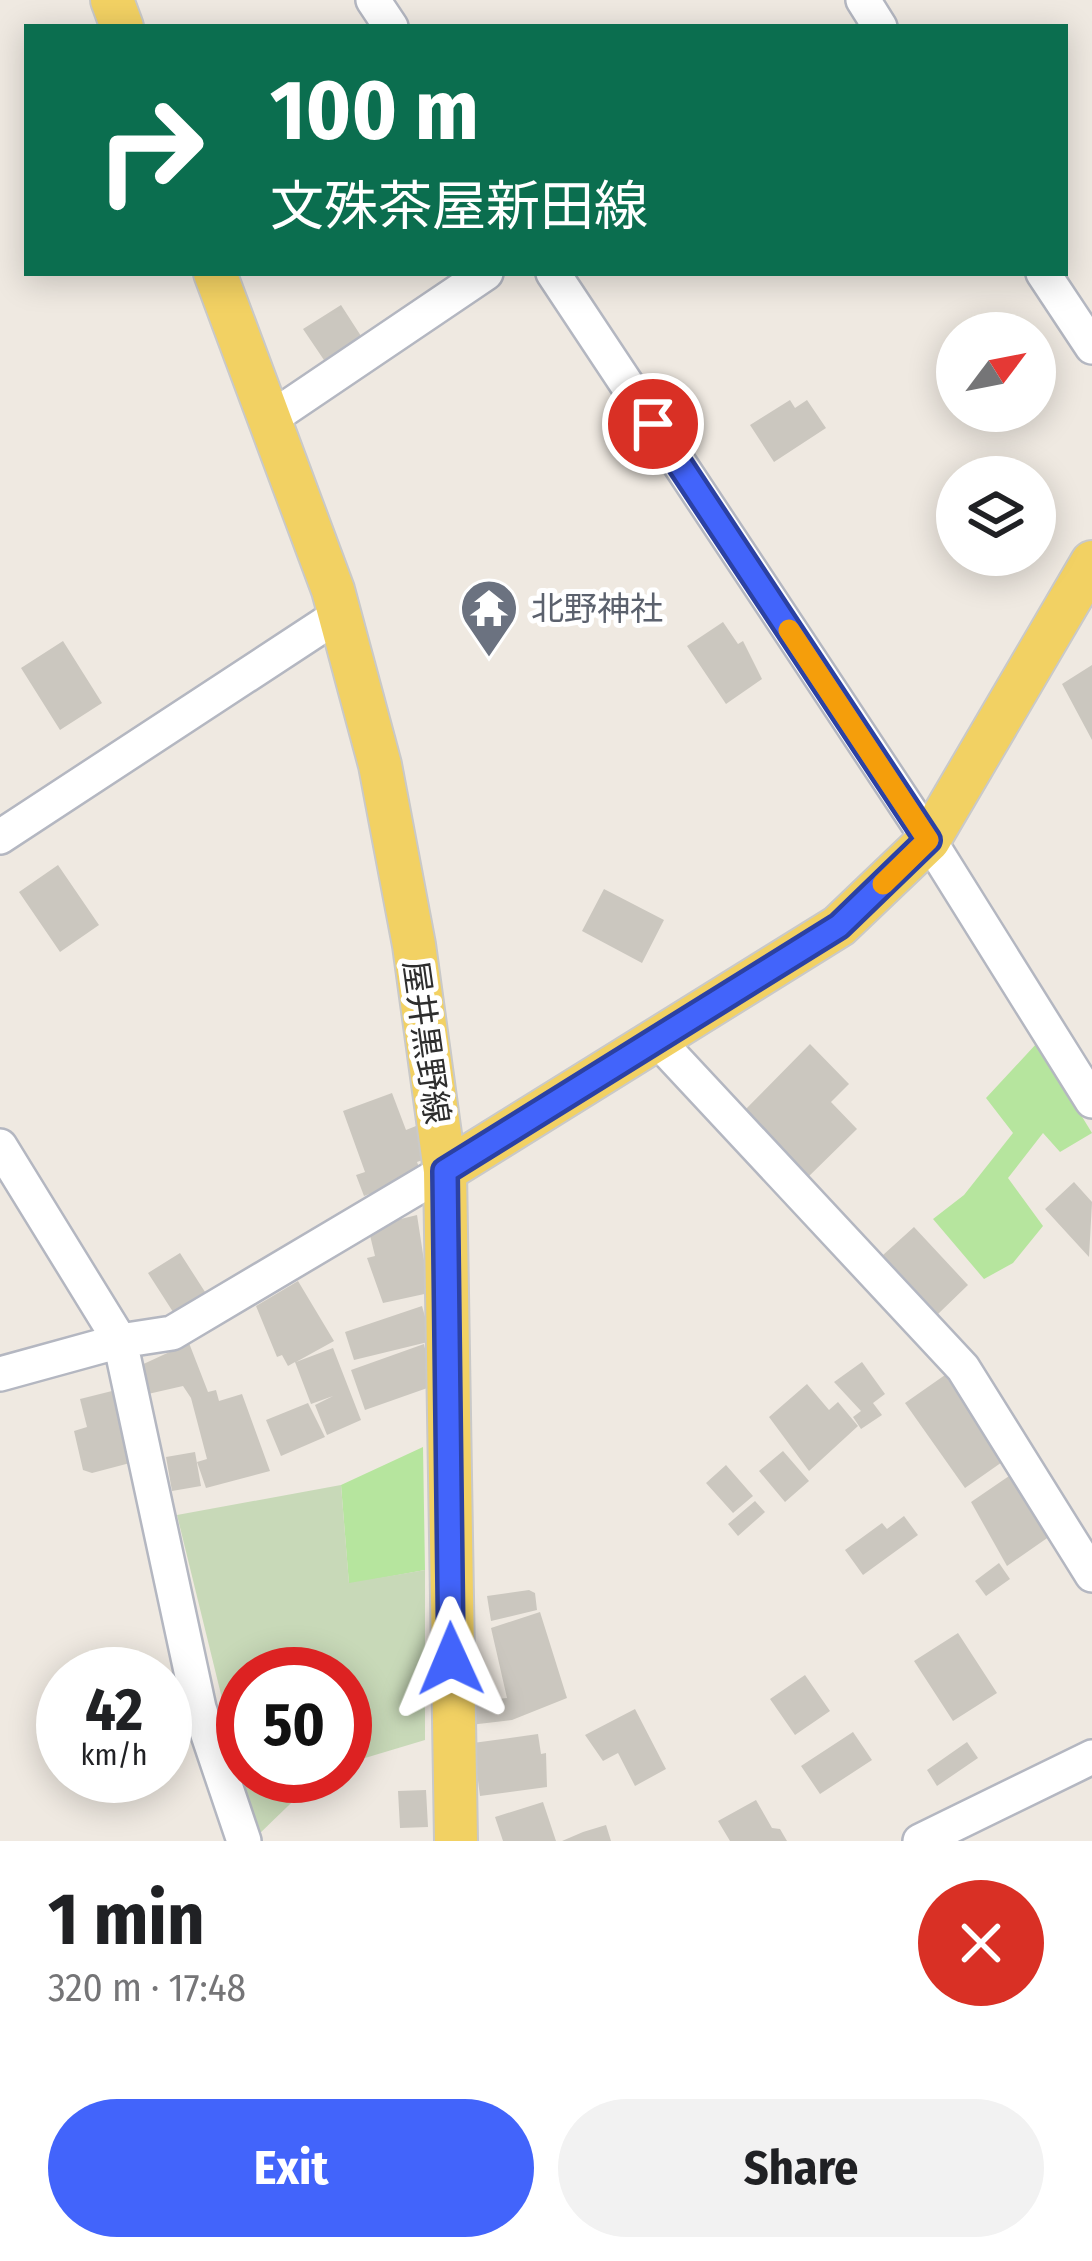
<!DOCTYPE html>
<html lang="en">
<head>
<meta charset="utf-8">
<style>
  body { margin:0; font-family:"Fira Sans Condensed","Noto Sans JP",sans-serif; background:#f2f2f2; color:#202124; height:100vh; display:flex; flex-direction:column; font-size:45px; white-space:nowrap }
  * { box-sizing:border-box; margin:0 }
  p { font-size:39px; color:#757577 }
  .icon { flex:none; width:66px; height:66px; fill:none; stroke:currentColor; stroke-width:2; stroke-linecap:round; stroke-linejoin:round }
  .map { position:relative; height:1841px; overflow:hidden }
  .drawer { display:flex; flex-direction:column; background:#fff; flex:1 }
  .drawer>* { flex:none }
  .top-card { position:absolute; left:24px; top:24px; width:1044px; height:252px; border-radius:0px; box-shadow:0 6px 30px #0003; background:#0b6e4f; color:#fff; overflow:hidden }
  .needle { width:78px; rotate:58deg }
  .controls { position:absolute; left:936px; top:312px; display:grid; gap:24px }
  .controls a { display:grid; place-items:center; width:120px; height:120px; border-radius:50%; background:#fff; box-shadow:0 6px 30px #0003; font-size:60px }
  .speed { position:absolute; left:36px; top:1647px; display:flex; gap:24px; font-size:60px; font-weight:700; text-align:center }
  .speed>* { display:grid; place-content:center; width:156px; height:156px; border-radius:50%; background:#fff; box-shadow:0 6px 30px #0003; line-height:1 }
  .speed small { font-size:30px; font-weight:400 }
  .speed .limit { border:18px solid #d22; background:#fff; color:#111 }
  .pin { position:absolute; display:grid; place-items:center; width:102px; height:102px; color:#fff; margin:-51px; border:6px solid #fff; border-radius:50%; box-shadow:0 3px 12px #0007 }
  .me { position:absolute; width:132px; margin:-66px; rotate:359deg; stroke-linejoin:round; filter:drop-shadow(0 0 9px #0008) }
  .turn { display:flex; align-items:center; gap:42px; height:252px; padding:0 48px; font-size:54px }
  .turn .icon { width:156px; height:156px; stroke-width:2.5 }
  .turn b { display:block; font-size:84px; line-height:102px }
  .round { display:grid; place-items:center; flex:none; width:126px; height:126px; border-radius:63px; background:#f2f2f2 }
  .head { display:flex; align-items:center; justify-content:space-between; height:204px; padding:0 48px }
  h1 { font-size:72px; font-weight:700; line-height:90px }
  .cta { display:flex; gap:24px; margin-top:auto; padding:24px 48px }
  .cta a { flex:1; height:138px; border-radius:72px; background:#4264fb; color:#fff; font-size:48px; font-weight:700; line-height:138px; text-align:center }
  .cta a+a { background:#f2f2f2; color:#202124 }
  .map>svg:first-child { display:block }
  .green { fill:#b6e59e }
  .cemetery { fill:#c8d9b8 }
  .building { fill:#cbc7bf }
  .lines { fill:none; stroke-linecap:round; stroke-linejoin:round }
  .minor-casing { stroke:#b4b7c1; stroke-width:38 }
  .major-casing { stroke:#c9c9c9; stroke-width:46 }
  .minor { stroke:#fff; stroke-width:33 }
  .major { stroke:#f2d163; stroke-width:42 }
  .route-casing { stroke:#2b41a3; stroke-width:30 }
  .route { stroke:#4264fb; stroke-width:21 }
  .slow { stroke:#f59e0b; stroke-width:21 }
  .labels { text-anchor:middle; stroke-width:10; stroke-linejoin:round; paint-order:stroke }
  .worship-label { font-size:33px; fill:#5b616d; stroke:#fff; text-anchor:start }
  .street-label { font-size:33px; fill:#2e2e2e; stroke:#fff }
</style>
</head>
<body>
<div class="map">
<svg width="1092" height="1841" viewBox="0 0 1092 1841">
  <rect width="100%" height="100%" fill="#efe9e1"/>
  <path class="green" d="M1037,1043L1092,1133L1060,1152L1043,1133L1008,1178L1043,1226L1013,1263L984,1279L933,1219L964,1195L1013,1133L986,1098Z
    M423,1447L425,1570L349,1584L341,1485Z"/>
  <path class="cemetery" d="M341,1485L349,1583L425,1570V1740L345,1764V1674H243V1776H319L256,1837L177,1515Z"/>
  <path class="building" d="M341,305L361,336L324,360L303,329Z
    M790,400L795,408L807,400L826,428L774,462L750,425Z
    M723,622L738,644L743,641L762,679L726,704L687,646Z
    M63,641L102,703L60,730L21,668Z
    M1092,665V740L1062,684Z
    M58,865L99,925L60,952L19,892Z
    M604,889L664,920L642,963L582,931Z
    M810,1044L849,1084L831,1102L857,1129L802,1183L737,1118Z
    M392,1093L406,1130L416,1126L428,1158L417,1162L422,1175L364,1196L356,1175L365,1172L343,1111Z
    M1074,1182L1092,1202L1089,1257L1045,1209Z
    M417,1215L429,1293L383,1303L367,1258L375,1256L368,1227Z
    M914,1227L968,1285L938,1314L883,1255Z
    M180,1253L207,1295L175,1315L148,1273Z
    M298,1281L334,1341L296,1362L333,1348L361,1420L327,1435L315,1405L333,1396L311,1404L295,1362L288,1366L282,1355L277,1357L256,1306Z
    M422,1306L432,1341L354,1360L345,1332Z
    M189,1343L208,1392L216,1390L219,1401L242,1394L270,1471L206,1488L197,1462L207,1459L191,1398L183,1386L148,1394L137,1367Z
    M424,1344L433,1386L365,1410L351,1370Z
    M862,1362L885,1394L873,1403L882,1415L861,1429L853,1417L861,1411L834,1382Z
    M945,1375L967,1406L974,1401L1005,1460L965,1488L905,1403Z
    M807,1384L829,1410L838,1402L858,1426L809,1471L769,1417Z
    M112,1391L130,1463L92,1473L83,1470L74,1431L87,1427L80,1399Z
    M308,1403L325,1437L281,1456L266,1420Z
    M783,1451L809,1481L785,1502L759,1471Z
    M195,1452L201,1486L172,1491L166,1457Z
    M726,1465L753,1496L733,1513L706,1483Z
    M1012,1474L1053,1534L1007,1566L971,1502Z
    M755,1501L765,1512L738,1536L728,1524Z
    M904,1516L918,1535L863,1575L845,1550L882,1523L887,1529Z
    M999,1563L1010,1579L986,1596L975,1581Z
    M529,1590L535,1593L537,1610L491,1621L487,1596Z
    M540,1612L567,1698L512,1720L470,1725L467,1694L497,1691V1699L507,1698L491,1628Z
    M958,1633L997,1693L953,1721L914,1661Z
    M805,1675L830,1711L795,1735L770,1699Z
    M635,1709L666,1769L635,1786L618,1753L603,1761L585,1735Z
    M853,1732L872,1760L820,1794L801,1766Z
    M538,1734L541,1754L546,1753L547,1787L480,1796L473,1743Z
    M967,1742L978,1758L937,1786L927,1770Z
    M426,1790L428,1827L400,1828L398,1791Z
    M756,1800L772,1828L780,1829L787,1841H730L718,1821Z
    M543,1802L556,1841H503L495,1817Z
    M606,1825L611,1841H562L583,1832Z"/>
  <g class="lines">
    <defs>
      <path id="minor" d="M373,0L391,27
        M863,0L880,27
        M553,273L929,840L1092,1101
        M1043,273L1092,347
        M270,419L486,273
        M0,837L337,616
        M659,1042L963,1368L1092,1575
        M0,1146L120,1341L199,1708L244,1841
        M0,1374L120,1341L172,1333L445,1171
        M920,1841L1092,1757"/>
      <path id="major" d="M112,0L122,27
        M215,273L333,590L380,765L414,945L445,1171L456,1841
        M445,1171L839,926L929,840L1092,562"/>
    </defs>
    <use href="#minor" class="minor-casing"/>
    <use href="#major" class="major-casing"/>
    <use href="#minor" class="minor"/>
    <use href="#major" class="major"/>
  </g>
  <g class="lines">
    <defs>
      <path id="route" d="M451,1659L445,1171L839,926L928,840L653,424"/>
    </defs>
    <use href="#route" class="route-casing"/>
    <use href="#route" class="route"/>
    <path class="slow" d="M789,630L928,840L883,884"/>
  </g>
  <defs>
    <symbol id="temple-pin" viewBox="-11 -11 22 30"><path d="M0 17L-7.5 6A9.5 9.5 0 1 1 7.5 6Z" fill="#6b7280" stroke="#fff"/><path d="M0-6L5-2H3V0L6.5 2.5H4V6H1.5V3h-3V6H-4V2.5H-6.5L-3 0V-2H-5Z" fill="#fff"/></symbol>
  </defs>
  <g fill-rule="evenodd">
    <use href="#temple-pin" x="456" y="575" width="66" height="90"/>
  </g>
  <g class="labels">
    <g class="worship-label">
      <text x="531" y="620">北野神社</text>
    </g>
    <g class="street-label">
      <text transform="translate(427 1042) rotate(82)" y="12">屋井黒野線</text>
    </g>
  </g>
</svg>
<div class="controls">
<a><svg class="needle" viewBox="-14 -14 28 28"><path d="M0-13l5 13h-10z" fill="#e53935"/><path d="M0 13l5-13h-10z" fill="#757577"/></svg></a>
<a><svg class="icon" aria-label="layers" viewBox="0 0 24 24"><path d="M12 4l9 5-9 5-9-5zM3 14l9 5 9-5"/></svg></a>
</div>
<div class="speed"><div>42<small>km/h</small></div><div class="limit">50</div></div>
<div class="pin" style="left:653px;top:424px;background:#d93025"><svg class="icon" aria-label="arrive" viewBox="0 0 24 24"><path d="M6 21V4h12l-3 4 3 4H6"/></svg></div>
<svg class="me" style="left:451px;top:1659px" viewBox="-20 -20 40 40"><path d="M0-17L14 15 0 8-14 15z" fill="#4264fb" stroke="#fff" stroke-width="4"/></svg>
<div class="top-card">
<div class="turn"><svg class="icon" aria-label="right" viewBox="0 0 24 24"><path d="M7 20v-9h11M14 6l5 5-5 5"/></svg><div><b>100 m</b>文殊茶屋新田線</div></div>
</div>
</div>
<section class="drawer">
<div class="head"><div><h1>1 min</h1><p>320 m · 17:48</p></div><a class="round" style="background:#d93025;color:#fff"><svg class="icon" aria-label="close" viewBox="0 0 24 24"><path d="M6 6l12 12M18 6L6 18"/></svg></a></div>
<div class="cta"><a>Exit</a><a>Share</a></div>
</section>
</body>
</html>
